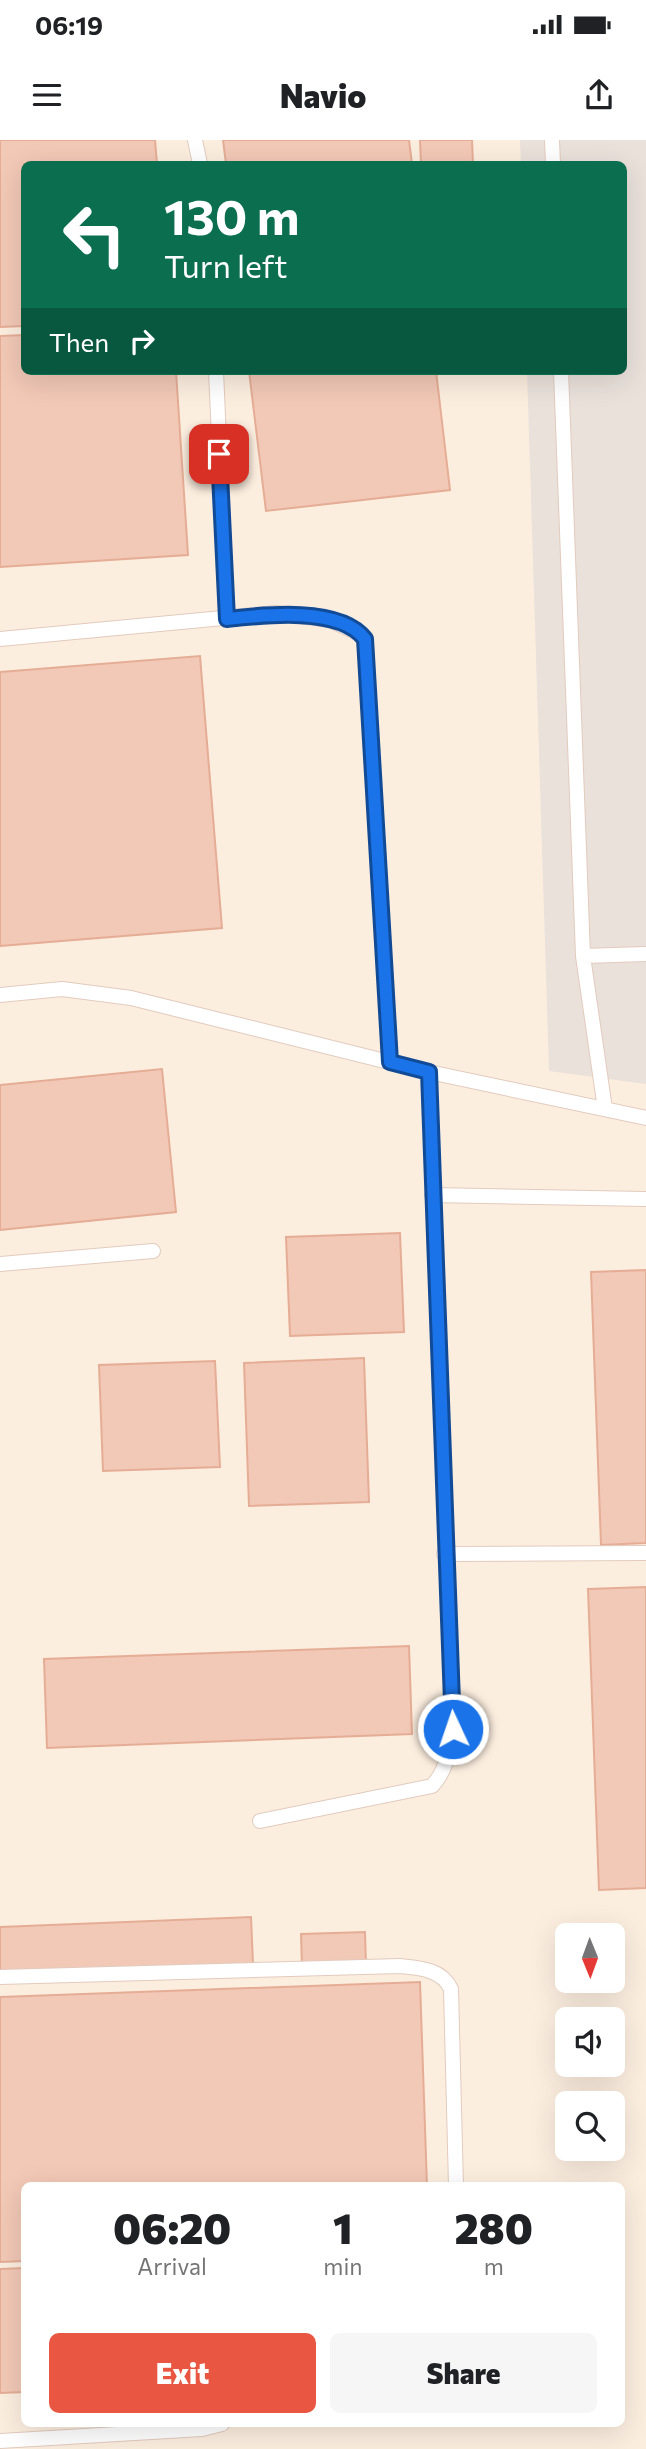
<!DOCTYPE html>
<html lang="en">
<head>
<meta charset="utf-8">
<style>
  body { margin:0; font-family:Commissioner,sans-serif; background:#f6f6f6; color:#202124; height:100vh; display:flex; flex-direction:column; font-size:26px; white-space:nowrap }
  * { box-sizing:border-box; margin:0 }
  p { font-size:23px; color:#757577 }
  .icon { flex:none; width:38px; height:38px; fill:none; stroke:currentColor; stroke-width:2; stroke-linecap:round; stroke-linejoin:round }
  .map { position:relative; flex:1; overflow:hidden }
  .drawer { position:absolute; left:21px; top:2042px; width:604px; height:245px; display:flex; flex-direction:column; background:#fff; border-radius:10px; box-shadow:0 7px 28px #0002 }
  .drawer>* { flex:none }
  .banner { position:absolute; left:21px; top:21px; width:606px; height:214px; border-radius:10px; box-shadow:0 7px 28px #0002; background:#0b6e4f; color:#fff; overflow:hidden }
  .needle { width:46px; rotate:179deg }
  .fabs { position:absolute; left:555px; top:1783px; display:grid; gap:14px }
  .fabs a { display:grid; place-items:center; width:70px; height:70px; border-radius:10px; background:#fff; box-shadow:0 7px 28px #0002; font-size:35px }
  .pin { position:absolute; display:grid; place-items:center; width:60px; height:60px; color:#fff; margin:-30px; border-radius:14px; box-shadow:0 4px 10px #0006 }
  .me { position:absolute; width:77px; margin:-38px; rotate:357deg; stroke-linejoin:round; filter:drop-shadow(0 0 5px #0008) }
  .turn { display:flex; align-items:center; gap:24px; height:147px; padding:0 28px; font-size:32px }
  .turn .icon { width:91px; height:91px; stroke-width:2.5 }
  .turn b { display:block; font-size:49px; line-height:60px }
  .then { display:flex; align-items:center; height:66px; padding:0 28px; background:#0003; gap:14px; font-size:26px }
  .eta { display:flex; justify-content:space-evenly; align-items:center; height:119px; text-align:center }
  .eta b { font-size:42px; font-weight:800; line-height:49px }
  .primary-button { display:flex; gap:14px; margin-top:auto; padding:14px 28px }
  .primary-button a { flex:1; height:80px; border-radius:10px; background:#e95641; color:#fff; font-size:28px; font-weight:800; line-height:80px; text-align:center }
  .primary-button a+a { background:#f6f6f6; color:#202124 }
  .status { display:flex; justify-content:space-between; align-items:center; height:49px; padding:0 35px; background:#fff; direction:ltr }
  .status svg { height:19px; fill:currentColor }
  header { display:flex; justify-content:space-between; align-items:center; height:91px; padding:0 28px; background:#fff; font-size:32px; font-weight:800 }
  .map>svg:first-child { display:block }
  .industrial { fill:#eae1db }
  .building { fill:#f2c8b6; stroke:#e5ad96; stroke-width:2 }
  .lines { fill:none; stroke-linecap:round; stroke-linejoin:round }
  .lane-casing { stroke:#e2cbbe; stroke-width:16 }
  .lane { stroke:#fff; stroke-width:14 }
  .route-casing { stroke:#114b97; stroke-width:18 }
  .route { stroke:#1a73e8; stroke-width:12 }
</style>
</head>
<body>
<div class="status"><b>06:19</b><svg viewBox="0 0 49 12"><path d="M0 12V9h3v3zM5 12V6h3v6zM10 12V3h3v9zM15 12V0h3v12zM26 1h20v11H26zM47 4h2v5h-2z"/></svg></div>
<header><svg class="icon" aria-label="menu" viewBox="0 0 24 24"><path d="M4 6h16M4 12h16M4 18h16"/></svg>Navio<svg class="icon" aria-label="share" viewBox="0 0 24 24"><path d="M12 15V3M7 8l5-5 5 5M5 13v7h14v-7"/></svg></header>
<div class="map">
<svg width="646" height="2309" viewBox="0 0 646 2309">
  <rect width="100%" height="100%" fill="#fceedf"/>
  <path class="industrial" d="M520,0H646V944L549,931L527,231H623V24H521Z"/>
  <path class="building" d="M0,0H155L157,24H24V186L0,187Z
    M223,0H409L412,24H226Z
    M420,0H472L473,24H421Z
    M24,195V231H176L188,415L0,427V196Z
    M249,231H436L450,350L266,371Z
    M200,516L222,788L0,806V532Z
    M162,929L176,1072L0,1090V945Z
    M400,1093L404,1192L290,1196L286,1097Z
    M646,1130V1403L601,1405L591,1132Z
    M364,1218L369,1362L249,1366L244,1223Z
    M215,1221L220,1327L103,1331L99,1225Z
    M646,1447V1748L599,1750L588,1449Z
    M409,1506L412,1594L47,1608L44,1519Z
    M251,1777L253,1824L0,1834V1787Z
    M365,1792L366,1825L302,1827L301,1794Z
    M420,1842L427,2046H24V2121L0,2122V1857Z
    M24,2128V2252L0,2253V2129Z"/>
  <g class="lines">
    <defs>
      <path id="lane" d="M195,0L200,24
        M552,0L553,24
        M216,231L227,479
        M561,231L583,816L605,969
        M0,499L276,473L330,480L362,495L365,499L390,922
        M583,816L646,814
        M0,855L62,849L131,858L429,932L646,978
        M432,1055L646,1059
        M0,1124L153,1111
        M444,1414L646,1413
        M260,1681L432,1646C447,1630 449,1611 453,1589L429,932
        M0,1837L400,1826C419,1828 442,1829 451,1849L456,2046
        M0,2301L202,2289L222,2284"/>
    </defs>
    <use href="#lane" class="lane-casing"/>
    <use href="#lane" class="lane"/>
  </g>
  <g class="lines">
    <defs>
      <path id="route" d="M219,314L227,479C263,475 340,466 365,499L390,922L429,932L453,1589"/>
    </defs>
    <use href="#route" class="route-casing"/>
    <use href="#route" class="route"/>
  </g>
</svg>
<div class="fabs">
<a><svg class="needle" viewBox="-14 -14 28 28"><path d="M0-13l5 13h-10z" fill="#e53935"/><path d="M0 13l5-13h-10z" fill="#757577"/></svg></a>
<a><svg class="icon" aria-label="sound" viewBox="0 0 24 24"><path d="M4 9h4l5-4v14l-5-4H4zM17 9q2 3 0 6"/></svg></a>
<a><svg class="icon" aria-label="search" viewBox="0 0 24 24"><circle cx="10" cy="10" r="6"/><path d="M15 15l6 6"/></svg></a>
</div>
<div class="pin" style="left:219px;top:314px;background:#d93025"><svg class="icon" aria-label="arrive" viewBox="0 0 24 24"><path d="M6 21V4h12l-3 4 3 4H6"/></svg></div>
<svg class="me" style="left:453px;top:1589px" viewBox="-20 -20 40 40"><circle r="17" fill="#1a73e8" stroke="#fff" stroke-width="3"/><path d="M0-11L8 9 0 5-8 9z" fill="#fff"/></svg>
<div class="banner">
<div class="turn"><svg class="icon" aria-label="left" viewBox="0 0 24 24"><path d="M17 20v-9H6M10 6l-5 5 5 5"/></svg><div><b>130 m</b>Turn left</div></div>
<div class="then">Then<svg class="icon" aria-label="right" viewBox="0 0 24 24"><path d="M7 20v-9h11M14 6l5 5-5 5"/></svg></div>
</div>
<section class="drawer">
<div class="eta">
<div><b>06:20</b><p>Arrival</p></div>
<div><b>1</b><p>min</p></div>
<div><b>280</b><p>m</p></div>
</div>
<div class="primary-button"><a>Exit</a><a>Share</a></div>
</section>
</div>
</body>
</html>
